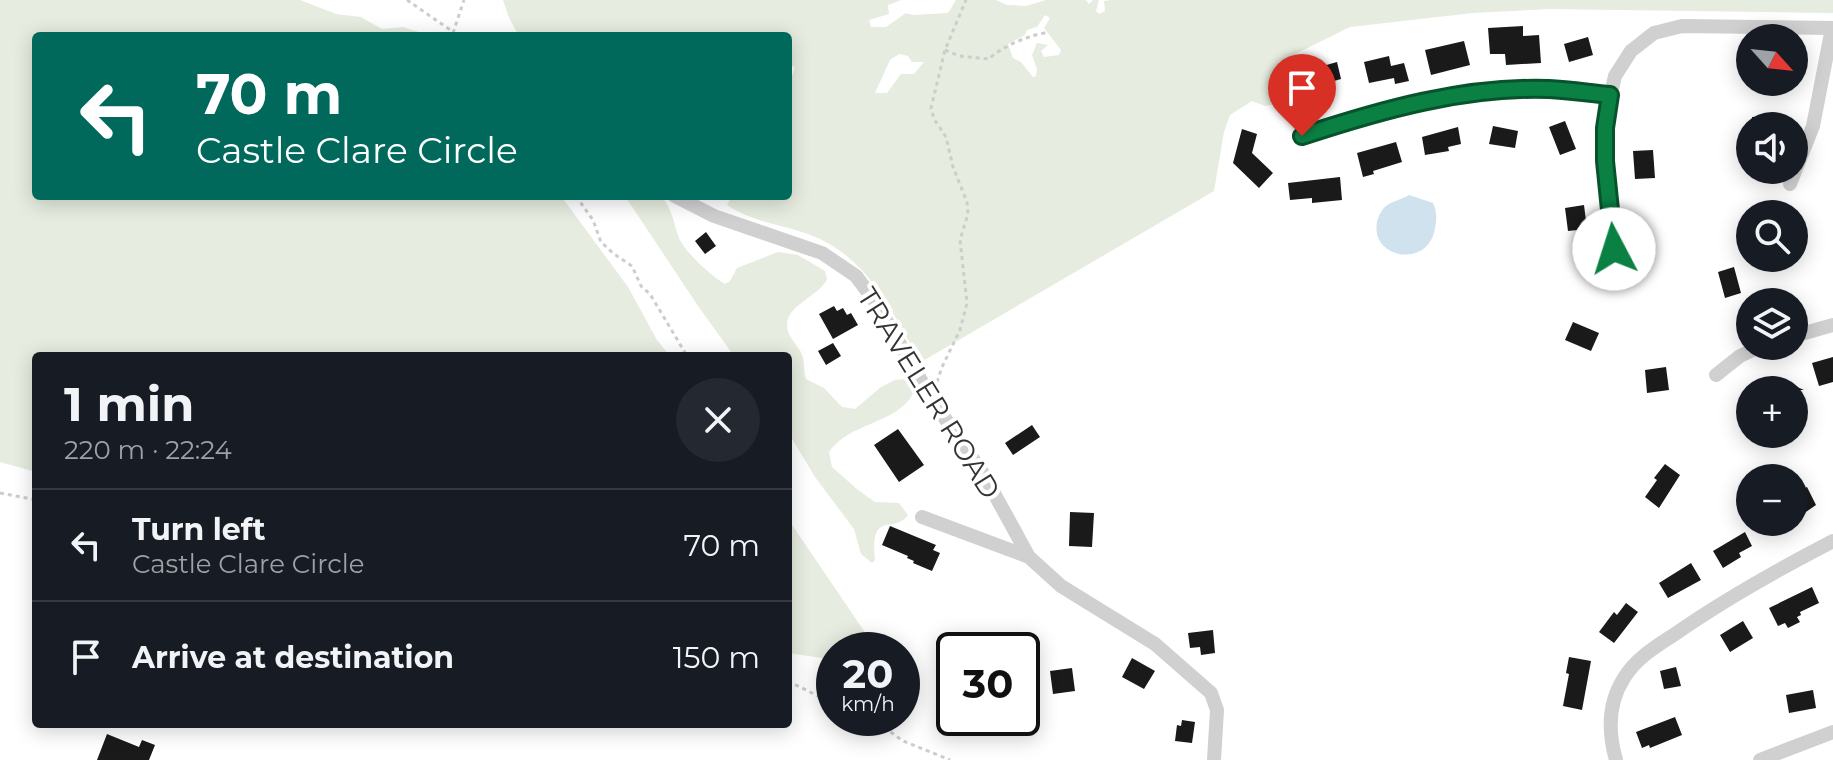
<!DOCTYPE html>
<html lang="en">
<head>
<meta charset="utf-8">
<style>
  body { margin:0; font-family:Montserrat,sans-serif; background:#242831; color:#f1f3f6; height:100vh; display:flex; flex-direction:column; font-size:30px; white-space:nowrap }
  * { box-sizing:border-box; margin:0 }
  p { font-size:26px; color:#9ea1a6 }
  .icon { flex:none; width:44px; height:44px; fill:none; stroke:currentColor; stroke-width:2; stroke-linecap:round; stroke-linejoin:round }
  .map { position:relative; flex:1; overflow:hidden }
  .sheet { position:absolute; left:32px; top:352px; width:760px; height:376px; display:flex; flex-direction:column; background:#171b24; border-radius:8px; box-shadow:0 4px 20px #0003 }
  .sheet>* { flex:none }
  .hud { position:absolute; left:32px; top:32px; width:760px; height:168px; border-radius:8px; box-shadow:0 4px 20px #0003; background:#00695c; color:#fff; overflow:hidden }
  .needle { width:52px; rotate:117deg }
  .controls { position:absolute; left:1736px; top:24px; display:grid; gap:16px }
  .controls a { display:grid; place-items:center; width:72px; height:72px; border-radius:50%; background:#171b24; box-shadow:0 4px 20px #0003; font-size:40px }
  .speed { position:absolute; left:816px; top:632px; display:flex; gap:16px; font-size:40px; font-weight:700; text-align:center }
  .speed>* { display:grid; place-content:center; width:104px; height:104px; border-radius:50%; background:#171b24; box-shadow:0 4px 20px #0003; line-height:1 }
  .speed small { font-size:20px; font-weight:400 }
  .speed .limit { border:4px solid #111; border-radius:12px; background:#fff; color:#111 }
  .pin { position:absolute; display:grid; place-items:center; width:68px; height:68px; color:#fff; margin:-82px -34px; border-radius:50% 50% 50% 0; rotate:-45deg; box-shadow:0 0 8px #0007 }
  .pin .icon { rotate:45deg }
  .me { position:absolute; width:88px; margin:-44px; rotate:355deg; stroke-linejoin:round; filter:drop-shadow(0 0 6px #0008) }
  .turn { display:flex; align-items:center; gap:28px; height:168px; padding:0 32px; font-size:36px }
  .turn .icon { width:104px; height:104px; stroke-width:2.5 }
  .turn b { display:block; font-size:56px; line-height:68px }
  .round { display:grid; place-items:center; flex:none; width:84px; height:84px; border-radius:42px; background:#242831 }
  .headline { display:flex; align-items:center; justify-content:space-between; height:136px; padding:0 32px }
  h1 { font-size:48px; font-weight:700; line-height:60px }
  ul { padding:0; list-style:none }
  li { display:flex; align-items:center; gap:24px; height:112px; padding:0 32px; border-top:2px solid #363941 }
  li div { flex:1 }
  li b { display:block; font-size:30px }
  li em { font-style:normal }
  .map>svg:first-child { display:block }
  .green { fill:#e6ecdf; fill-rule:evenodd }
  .water { fill:#cfe2ee }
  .building { fill:#1a1a1a }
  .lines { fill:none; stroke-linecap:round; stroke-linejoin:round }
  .path { stroke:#cdcdcd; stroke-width:3; stroke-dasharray:4 4; stroke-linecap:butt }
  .minor { stroke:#d0d0d0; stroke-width:14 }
  .route-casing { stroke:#07532c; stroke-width:20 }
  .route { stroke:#0b8043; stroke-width:14 }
  .labels { text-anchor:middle; stroke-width:8; stroke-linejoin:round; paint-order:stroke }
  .street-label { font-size:28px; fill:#333; stroke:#fff }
</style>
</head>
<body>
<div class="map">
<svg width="1833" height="760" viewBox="0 0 1833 760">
  <rect width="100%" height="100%" fill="#fff"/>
  <path class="green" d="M0,0H300L336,14L361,17L382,29L403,27L431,36H36V196H561L628,287L657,340L670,356H36V472L0,462Z
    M503,0H901L888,5L889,14L869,20L871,27H886L906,13L913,15L948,13L956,0H996L1007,5L1026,6L1046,0H1086L1089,4L1093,0H1099L1096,11L1099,14L1105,11L1104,1L1111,0H1833V13L1549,9L1473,13L1350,27L1279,62L1282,81L1276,104L1265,106L1252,101L1230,115L1224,132L1214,191L921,362C894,316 871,263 820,239C790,225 755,224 727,205L732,196H788V89L795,67L788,64V36H519L509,18ZM1045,15L1050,18L1044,28L1061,50L1059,55L1044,57L1041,51L1048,45L1037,43L1032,55L1037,69L1036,76L1033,77L1021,62L1013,58L1008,44L1025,35L1027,30L1037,27ZM899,54L908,56L912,62H924L914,74H901L887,93H875L890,60Z
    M625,196H661C673,210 673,222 679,238C685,252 712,277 725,284L730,281L737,268L778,252L798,255L825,271L827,279C819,297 785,305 787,327C788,337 798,345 802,355C805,363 803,371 806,379L824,388L842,407L855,409L881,387L895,380L905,379L913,385V394C895,425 849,422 829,452L832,467L858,490L875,502L899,503L908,515C893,535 870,509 875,560L872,563L861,554L854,529L815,477L788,432V356H734L698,306Z
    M788,519L877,650H834V665L822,658L788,653Z"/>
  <path class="water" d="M1409,195L1433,203C1437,212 1437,219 1435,228C1429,269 1370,259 1377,222C1378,217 1382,209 1386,206C1392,201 1403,199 1409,195Z"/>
  <path class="building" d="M1523,26V36L1539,35L1541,63L1506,65L1505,54H1490L1488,28Z
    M1588,37L1593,55L1569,62L1564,44Z
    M1464,41L1470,65L1431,75L1425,50Z
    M1389,56L1391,66L1404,63L1409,81L1395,84L1394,78L1369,83L1364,62Z
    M1322,62L1323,66L1337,62L1341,79L1327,83V86L1301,93L1296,68Z
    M1785,115V126H1752V117Z
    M1565,121L1576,149L1560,155L1549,127Z
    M1493,126L1518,131L1515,148L1489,144Z
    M1458,127L1461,144L1448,147L1449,151L1425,155L1422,137Z
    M1242,129L1257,134L1252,153L1273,173L1259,188L1233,163Z
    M1396,142L1402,162L1373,171L1374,174L1363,177L1357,153Z
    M1653,150L1655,178L1635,179L1633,151Z
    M1340,177L1342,200L1312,203V198L1290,200L1288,183Z
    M1584,205L1587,229L1568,231L1565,208Z
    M706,232L716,246L705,254L695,241Z
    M1734,267L1741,293L1725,298L1718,272Z
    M834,306L837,311L843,308L847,315L851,313L858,325L833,339L819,314Z
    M1573,322L1599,333L1591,351L1565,340Z
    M833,343L841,356L826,365L818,351Z
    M1833,357V382L1819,386L1812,363Z
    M1666,367L1669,390L1647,393L1645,370Z
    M1772,376L1804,390H1766Z
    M1032,425L1040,437L1013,455L1005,443Z
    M898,429L924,465L899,482L874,445Z
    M1665,464L1680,475L1659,508L1645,497L1657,480L1654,478Z
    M1807,487L1816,505L1800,516L1799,513L1794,516V493Z
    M1070,512L1094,513L1092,547L1069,546Z
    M890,526L936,545L933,550L940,553L932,571L913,563L914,561L907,558L908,556L882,545Z
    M1745,532L1752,546L1739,553L1741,557L1723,568L1713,551Z
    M1691,563L1701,580L1668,598L1659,583Z
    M1812,587L1819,603L1800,612L1801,615L1797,617L1800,622L1788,628L1785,623L1778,626L1769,608Z
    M1626,603L1638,612L1614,643L1599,632L1614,612L1617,615Z
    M1743,621L1753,638L1730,652L1720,635Z
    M1213,630L1215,653L1201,655L1200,647L1190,648L1188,633Z
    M1569,657L1591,661L1582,710L1563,706L1569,674L1566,673Z
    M1132,658L1155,671L1144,689L1122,677Z
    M1676,667L1681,686L1664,689L1660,671Z
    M1072,668L1075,691L1053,694L1050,671Z
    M1813,690L1816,708L1789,713L1786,695Z
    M1675,717L1682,735L1650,748L1649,745L1642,748L1636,732Z
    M1182,720L1195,722L1192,743L1175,741L1177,725L1181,726Z
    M107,734L139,747L142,740L155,745L149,760H97Z"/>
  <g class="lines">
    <path class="path" d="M407,0L459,36
      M453,33L464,0
      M945,50L959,56L989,59C999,48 1033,33 1047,33
      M576,196L593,220L601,242L614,254L632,266L641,286L650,294L687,356
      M937,382L942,367L960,330L967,303L960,240L968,214L967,202L953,167L946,137L934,119L931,108L945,50L966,0
      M0,493L36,500
      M788,681L834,704
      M871,718L903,741L950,760"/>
    <path class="minor" d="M1302,136C1381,110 1465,86 1549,89C1569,90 1589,93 1610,95
      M1790,184L1813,126L1832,28
      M675,196L714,216L822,253L856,276L876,303L933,401L984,475L1029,557L1061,586L1155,644L1211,693L1217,710L1214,760
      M1605,280L1614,243L1605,161L1607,111L1615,76L1631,51L1654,33L1682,26L1833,28
      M1794,336L1833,325
      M1716,375L1740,356L1761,346
      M922,517L1029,557
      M1616,760C1608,732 1608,703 1624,678C1636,658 1657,646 1675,634C1725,599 1779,569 1833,541
      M1760,760L1833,732"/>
  </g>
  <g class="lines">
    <defs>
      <path id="route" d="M1302,136C1381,110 1465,86 1549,89C1569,90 1589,93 1610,95L1605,128V161L1614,249"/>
    </defs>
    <use href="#route" class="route-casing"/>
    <use href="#route" class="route"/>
  </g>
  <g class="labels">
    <g class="street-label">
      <text transform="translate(929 393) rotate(58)" y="10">TRAVELER ROAD</text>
    </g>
  </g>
</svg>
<div class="controls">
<a><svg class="needle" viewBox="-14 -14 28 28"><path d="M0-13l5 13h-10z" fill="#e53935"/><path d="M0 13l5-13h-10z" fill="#9ea1a6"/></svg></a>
<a><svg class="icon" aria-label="sound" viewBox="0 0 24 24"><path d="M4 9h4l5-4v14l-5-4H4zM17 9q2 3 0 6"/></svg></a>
<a><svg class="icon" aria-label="search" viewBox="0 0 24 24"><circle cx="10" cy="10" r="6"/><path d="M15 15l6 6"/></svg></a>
<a><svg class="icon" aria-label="layers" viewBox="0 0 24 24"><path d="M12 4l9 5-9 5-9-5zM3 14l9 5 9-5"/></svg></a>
<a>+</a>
<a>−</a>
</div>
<div class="speed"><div>20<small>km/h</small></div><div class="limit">30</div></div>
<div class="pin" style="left:1302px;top:136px;background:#d93025"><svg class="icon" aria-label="arrive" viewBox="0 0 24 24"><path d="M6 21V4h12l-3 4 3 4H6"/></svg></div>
<svg class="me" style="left:1614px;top:249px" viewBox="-20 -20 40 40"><circle r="19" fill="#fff"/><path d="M0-13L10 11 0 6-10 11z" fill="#0b8043"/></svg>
<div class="hud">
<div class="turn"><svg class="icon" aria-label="left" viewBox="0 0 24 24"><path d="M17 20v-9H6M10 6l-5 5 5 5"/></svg><div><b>70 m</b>Castle Clare Circle</div></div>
</div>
<section class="sheet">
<div class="headline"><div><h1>1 min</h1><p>220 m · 22:24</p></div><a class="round"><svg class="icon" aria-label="close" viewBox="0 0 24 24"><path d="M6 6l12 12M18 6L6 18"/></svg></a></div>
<ul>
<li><svg class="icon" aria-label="left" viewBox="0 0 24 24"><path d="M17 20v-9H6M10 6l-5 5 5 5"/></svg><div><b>Turn left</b><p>Castle Clare Circle</p></div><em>70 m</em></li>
<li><svg class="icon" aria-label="arrive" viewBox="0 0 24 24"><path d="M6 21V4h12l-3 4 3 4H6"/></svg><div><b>Arrive at destination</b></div><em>150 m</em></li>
</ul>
</section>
</div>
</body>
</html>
